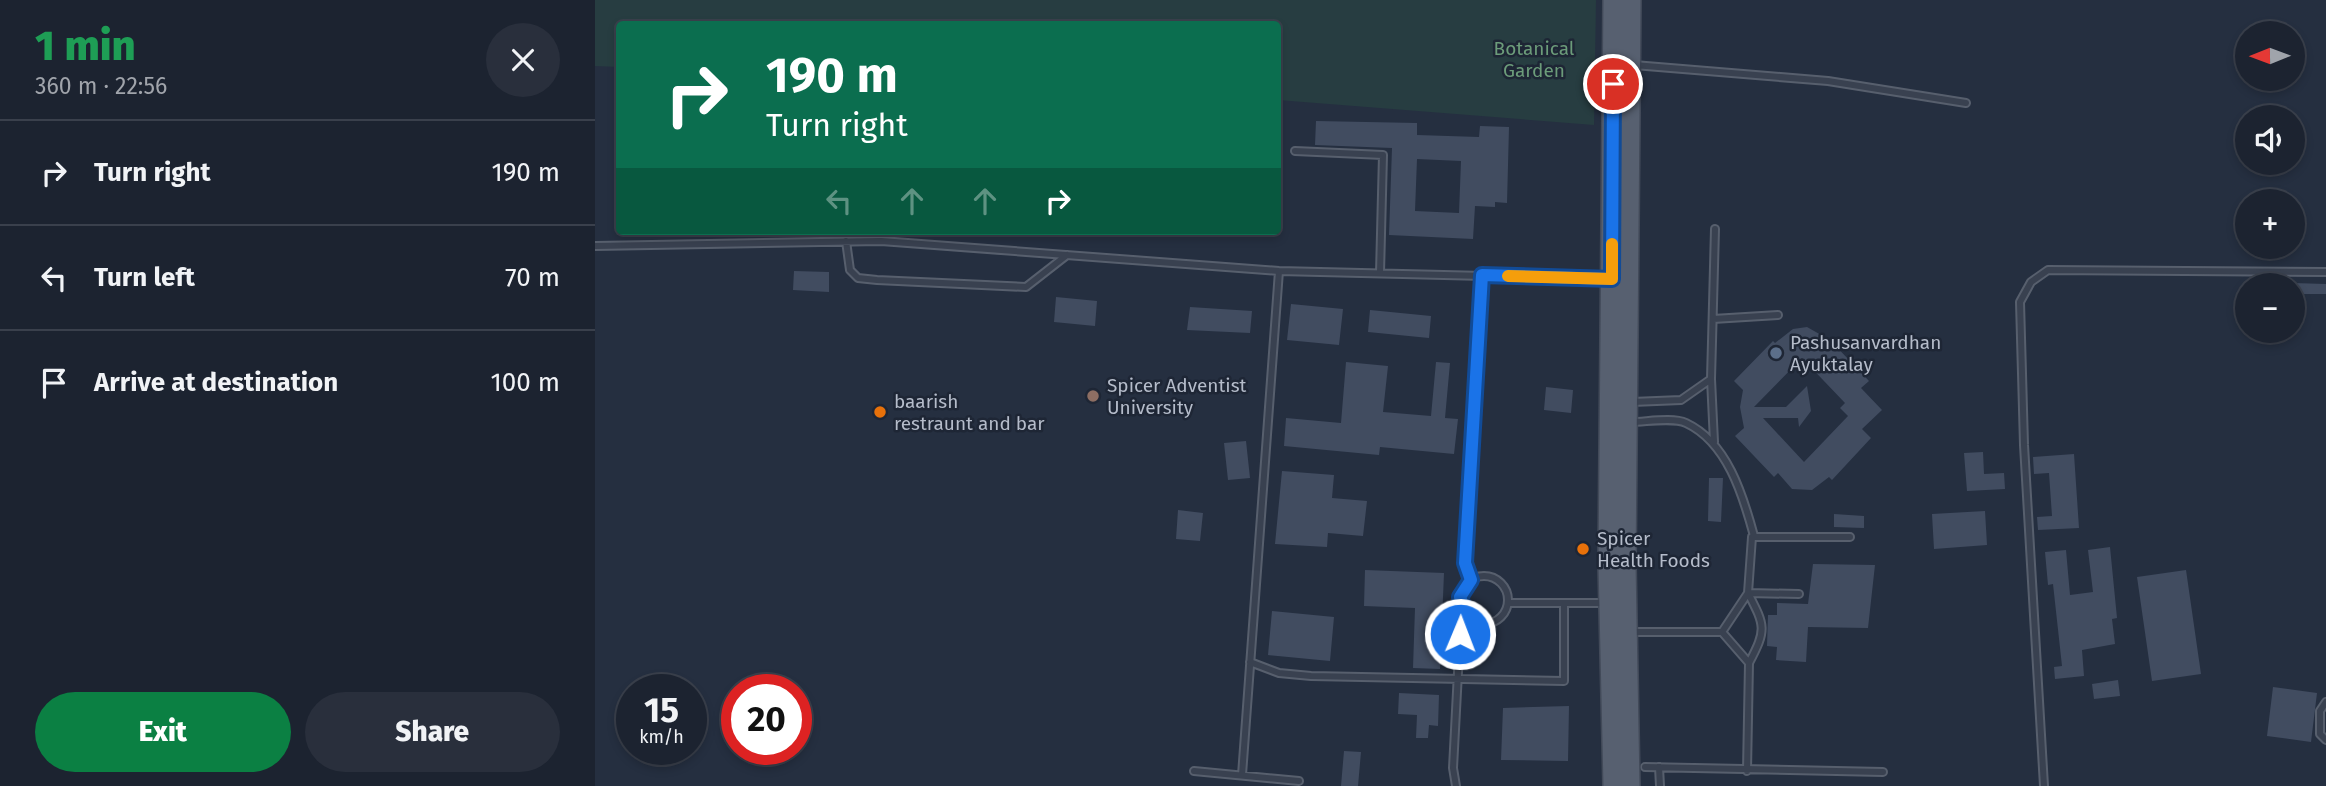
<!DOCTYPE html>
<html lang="en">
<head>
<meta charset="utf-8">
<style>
  body { margin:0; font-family:"Fira Sans",sans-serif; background:#292f3c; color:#f1f3f6; height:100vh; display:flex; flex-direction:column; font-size:26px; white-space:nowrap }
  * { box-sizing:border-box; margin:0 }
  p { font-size:23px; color:#a0a4ab }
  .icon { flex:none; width:38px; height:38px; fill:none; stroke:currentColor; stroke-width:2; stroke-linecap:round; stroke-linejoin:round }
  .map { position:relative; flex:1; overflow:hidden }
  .sheet { display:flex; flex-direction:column; background:#1c2330; width:595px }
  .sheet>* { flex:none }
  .banner { position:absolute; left:21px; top:21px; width:665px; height:214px; border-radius:7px; box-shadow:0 4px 10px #0003,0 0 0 2px #3a404c; background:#0b6e4f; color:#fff; overflow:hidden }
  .needle { width:46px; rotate:269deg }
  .tools { position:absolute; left:1640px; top:21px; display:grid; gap:14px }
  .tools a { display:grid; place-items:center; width:70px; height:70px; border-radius:50%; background:#1c2330; box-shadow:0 4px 10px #0003,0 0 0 2px #3a404c; font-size:35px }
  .speed { position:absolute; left:21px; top:674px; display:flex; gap:14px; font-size:35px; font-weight:700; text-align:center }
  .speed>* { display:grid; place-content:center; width:91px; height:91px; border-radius:50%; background:#1c2330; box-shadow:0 4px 10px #0003,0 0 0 2px #3a404c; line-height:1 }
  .speed small { font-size:18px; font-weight:400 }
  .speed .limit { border:10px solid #d22; background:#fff; color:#111 }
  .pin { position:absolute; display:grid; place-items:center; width:60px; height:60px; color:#fff; margin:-30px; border:4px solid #fff; border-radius:50%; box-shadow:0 2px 7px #0007 }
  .me { position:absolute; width:77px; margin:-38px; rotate:1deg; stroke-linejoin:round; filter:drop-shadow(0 0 5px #0008) }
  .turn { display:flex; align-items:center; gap:24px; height:147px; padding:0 35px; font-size:32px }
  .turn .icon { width:91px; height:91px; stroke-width:2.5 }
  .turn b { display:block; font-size:49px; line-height:60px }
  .lanes { display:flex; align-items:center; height:66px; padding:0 35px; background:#0003; justify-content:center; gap:35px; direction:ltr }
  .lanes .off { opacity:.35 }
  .round { display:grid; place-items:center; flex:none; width:74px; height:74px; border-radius:37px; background:#292f3c }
  .headline { display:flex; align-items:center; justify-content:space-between; height:119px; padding:0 35px }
  h1 { font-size:42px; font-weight:800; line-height:52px; color:#1e9e55 }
  .primary-button { display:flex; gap:14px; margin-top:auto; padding:14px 35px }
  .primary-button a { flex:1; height:80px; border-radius:42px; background:#0b8043; color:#fff; font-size:28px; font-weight:800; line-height:80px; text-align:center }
  .primary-button a+a { background:#292f3c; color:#f1f3f6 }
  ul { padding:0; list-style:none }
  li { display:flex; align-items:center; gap:21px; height:105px; padding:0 35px; border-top:2px solid #3a404c }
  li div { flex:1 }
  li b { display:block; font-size:26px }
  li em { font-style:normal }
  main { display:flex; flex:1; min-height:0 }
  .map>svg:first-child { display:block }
  .green { fill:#273d41 }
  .building { fill:#414c60; fill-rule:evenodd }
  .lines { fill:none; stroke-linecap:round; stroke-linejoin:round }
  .service-casing { stroke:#575f6d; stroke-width:10 }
  .primary-casing { stroke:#424a59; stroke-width:24 }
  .service { stroke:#394150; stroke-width:6 }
  .primary { stroke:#576070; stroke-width:21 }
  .route-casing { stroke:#114b97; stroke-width:18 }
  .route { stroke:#1a73e8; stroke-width:12 }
  .slow { stroke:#f59e0b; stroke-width:12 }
  .service-dot { fill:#5c6f8a; stroke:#1e2635; stroke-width:2.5 }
  .education-dot { fill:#8d6e63; stroke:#1e2635; stroke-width:2.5 }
  .food-dot { fill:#e8710a; stroke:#1e2635; stroke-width:2.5 }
  .labels { text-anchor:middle; stroke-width:5; stroke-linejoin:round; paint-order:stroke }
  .park-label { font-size:19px; fill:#6c9c7a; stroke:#1e2635 }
  .poi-label { font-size:19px; fill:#b5bcca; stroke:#1e2635; text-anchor:start }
</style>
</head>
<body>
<main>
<section class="sheet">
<div class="headline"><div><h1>1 min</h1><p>360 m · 22:56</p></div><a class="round"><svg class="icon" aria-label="close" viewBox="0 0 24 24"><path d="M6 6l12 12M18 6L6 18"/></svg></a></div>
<ul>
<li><svg class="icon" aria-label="right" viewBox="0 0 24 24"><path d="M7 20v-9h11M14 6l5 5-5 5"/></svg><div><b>Turn right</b></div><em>190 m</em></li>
<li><svg class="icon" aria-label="left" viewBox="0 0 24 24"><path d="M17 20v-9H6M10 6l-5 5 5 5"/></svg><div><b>Turn left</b></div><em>70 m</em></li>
<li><svg class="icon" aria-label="arrive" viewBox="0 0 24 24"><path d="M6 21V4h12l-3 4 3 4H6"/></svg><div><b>Arrive at destination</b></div><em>100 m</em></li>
</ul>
<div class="primary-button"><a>Exit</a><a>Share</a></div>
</section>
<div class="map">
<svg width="1731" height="786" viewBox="0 0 1731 786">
  <rect width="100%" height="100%" fill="#252f40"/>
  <path class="green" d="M0,0H1001L999,125L683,100L682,24H24V67L0,66Z"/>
  <path class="building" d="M721,121L822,123V135L884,137L885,126L914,127L912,203L900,202V207L880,206L878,239L794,235L797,148L720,145ZM822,159L866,161L864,213L820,211Z
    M199,271L234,272V292L198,290Z
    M1698,283L1731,284V294H1698Z
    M461,297L502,301L500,326L459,322Z
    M696,304L748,309L744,345L692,340Z
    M595,307L657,311L655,333L592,330Z
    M775,310L836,316L834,338L773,332Z
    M1212,327L1235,340L1274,381L1266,388L1287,410L1267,429L1276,438L1237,480L1234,477L1217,490L1197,489L1183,473L1179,477L1140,436L1149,428L1145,407L1148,390L1139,381L1178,341L1180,343L1198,329ZM1207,358L1250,403L1245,408L1253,416L1209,462L1168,418H1203L1204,427L1216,411L1212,386L1191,407H1159Z
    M751,362L793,366L788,412L836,416L841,362L855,363L850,418L863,419L859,454L785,447L784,455L689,446L691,418L746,423Z
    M951,387L978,390L976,413L949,410Z
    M651,441L655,478L633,480L629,443Z
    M1388,452L1389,474L1409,473L1410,489L1372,491L1369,453Z
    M1479,454L1484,528L1443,530L1442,517L1457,516L1454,473L1439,474L1438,457Z
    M687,471L739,475L737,498L772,501L768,536L733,533L732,547L680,544Z
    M1114,478H1128L1126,522L1113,521Z
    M583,510L608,513L605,541L581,539Z
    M1390,511L1392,545L1339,549L1337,514Z
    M1239,514L1269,516V528L1239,527Z
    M1515,547L1522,618L1517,619L1520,644L1487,650L1489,676L1460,679L1459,667L1467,666L1458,584L1453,585L1450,552L1471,550L1475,595L1498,592L1493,550Z
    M1218,564L1280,565L1273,628L1213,627L1211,662L1181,660L1182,647L1172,646L1173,615H1182V603L1213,604Z
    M770,570L849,573L845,669L818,668L820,608L769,606Z
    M1591,570L1606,674L1557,681L1542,577Z
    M677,611L739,617L735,661L673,655Z
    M1523,680L1525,696L1499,699L1497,684Z
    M1678,687L1722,693L1716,742L1672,736Z
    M804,693L844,695L843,726L834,725L833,738H821L822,715L803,714Z
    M974,706L973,761L906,760L908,708Z
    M749,751L766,752L763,786H746Z"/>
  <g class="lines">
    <defs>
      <path id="service" d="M1039,65L1233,81L1371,103
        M700,151L788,155L785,273
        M251,241L255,270L263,278L282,280L431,287L472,255
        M0,246L286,241L684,271L1012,279
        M1118,319L1183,315
        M1116,379L1120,229
        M1037,402L1086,400L1116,379L1119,442
        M1036,422C1051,422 1078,417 1091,423C1132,442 1148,495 1159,536
        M865 600a24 24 0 1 1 48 0a24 24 0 1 1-48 0Z
        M876,580L870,563L887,275
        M913,603H1009
        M1037,632H1127L1154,663L1152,771
        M1127,632L1153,593L1157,537H1255
        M655,662L684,673L716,676L969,681V603
        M1154,663C1172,629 1170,626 1153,593L1204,594
        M1731,702L1725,711V734L1731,740
        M1050,767L1288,772
        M1064,767L1065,786
        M599,771L704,781
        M647,775L684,271
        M861,786L858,768L865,634L872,616
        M1449,786L1429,445L1425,302L1436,282L1453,270L1731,272"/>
      <path id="primary" d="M1019,786L1014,564L1019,0
        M1034,786L1030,564L1035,0"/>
    </defs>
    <use href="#service" class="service-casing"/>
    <use href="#primary" class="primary-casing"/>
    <use href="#service" class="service"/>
    <use href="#primary" class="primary"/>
  </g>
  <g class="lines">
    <defs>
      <path id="route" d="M865,634L872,616L865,597L876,580L870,563L887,275L1017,279L1018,84"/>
    </defs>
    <use href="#route" class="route-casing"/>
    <use href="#route" class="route"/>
    <path class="slow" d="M913,276L1017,279V244"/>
  </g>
  <circle class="service-dot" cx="1181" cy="353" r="7"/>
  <circle class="education-dot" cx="498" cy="396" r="7"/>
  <g class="food-dot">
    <circle cx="285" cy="412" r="7"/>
    <circle cx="988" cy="549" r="7"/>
  </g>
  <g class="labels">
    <g class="park-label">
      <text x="939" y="55">Botanical<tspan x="939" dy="22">Garden</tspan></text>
    </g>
    <g class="poi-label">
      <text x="1195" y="349">Pashusanvardhan<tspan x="1195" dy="22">Ayuktalay</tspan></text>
      <text x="512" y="392">Spicer Adventist<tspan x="512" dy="22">University</tspan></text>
      <text x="299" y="408">baarish<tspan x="299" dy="22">restraunt and bar</tspan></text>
      <text x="1002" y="545">Spicer<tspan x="1002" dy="22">Health Foods</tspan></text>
    </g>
  </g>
</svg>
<div class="tools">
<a><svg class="needle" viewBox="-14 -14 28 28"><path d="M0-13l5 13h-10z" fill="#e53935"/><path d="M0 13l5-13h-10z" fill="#a0a4ab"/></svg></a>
<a><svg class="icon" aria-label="sound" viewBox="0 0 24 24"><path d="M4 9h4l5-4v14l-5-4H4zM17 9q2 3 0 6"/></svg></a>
<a>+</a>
<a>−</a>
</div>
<div class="speed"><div>15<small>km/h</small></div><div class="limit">20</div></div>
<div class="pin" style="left:1018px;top:84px;background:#d93025"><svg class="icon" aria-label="arrive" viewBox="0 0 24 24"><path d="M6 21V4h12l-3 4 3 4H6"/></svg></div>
<svg class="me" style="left:865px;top:634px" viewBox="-20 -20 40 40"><circle r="17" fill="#1a73e8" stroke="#fff" stroke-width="3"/><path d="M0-11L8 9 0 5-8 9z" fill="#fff"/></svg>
<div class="banner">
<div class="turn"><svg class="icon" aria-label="right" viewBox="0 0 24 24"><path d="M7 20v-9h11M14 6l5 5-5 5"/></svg><div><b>190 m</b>Turn right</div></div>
<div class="lanes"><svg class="icon off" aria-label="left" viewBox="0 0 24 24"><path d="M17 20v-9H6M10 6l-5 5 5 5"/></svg><svg class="icon off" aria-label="ahead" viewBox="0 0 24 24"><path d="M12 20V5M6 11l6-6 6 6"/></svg><svg class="icon off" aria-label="ahead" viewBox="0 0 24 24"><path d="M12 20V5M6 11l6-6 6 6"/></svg><svg class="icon" aria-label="right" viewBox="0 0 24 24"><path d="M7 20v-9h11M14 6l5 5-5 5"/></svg></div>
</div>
</div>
</main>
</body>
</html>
